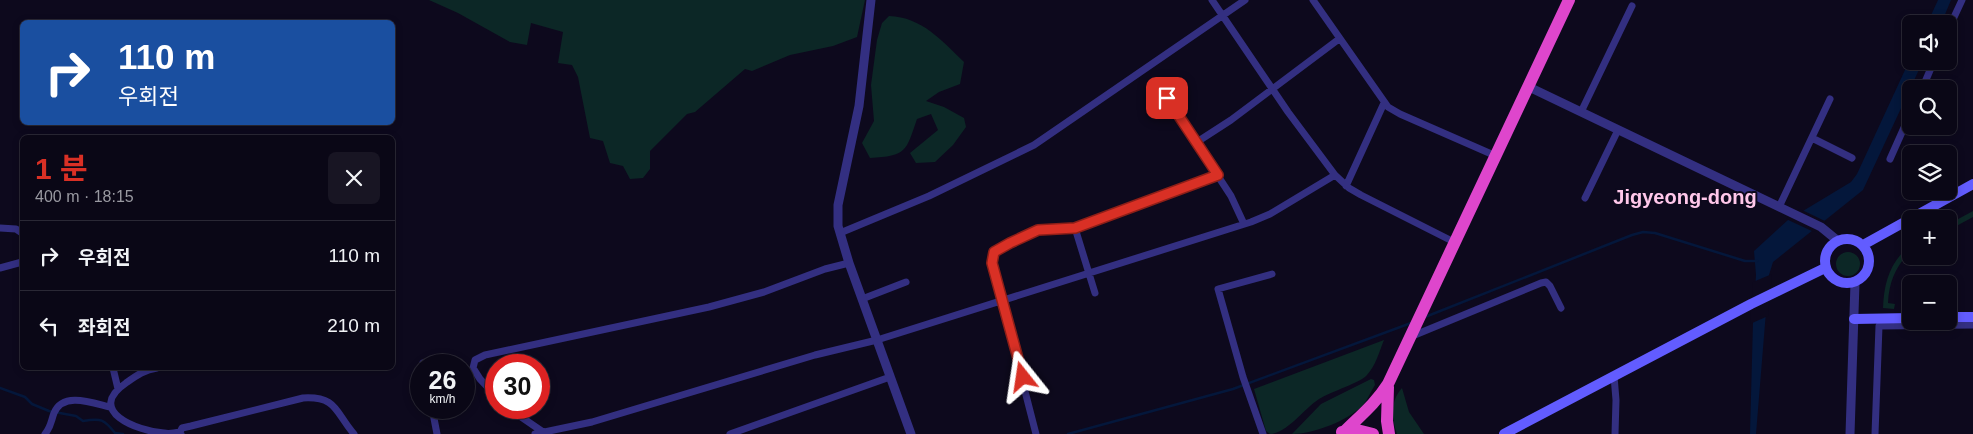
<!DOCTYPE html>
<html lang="ko">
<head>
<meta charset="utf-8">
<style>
  body { margin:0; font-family:Helvetica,"Noto Sans KR",sans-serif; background:#181523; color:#f1f3f6; height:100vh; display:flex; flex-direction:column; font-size:19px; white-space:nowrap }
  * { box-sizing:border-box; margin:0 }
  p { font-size:16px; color:#9999a1 }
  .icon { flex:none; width:28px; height:28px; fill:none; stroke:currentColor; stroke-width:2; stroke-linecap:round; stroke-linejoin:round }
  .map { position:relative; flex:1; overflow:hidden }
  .panel { position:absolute; left:20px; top:135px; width:375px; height:235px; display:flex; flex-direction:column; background:#0a0716; border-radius:8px; box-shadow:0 2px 8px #0003,0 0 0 1px #2a2835 }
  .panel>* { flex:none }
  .guide { position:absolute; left:20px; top:20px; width:375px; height:105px; border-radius:8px; box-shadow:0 2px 8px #0003,0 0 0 1px #2a2835; background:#1a4fa0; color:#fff; overflow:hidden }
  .fabs { position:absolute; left:1902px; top:15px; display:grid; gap:10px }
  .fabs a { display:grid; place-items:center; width:55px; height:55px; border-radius:8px; background:#0a0716; box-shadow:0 2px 8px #0003,0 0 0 1px #2a2835; font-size:25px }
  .speed { position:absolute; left:410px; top:354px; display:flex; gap:10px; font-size:25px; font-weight:700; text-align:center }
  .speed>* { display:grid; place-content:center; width:65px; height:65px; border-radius:50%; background:#0a0716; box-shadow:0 2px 8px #0003,0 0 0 1px #2a2835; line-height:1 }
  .speed small { font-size:12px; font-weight:400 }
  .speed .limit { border:8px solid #d22; background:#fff; color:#111 }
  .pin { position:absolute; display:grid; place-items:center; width:42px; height:42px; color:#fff; margin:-21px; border-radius:10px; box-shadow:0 2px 8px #0006 }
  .me { position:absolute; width:55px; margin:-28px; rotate:345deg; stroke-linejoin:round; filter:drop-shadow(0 0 4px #0008) }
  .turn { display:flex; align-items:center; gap:18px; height:105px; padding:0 15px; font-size:22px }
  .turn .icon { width:65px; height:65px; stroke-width:2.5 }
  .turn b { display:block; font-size:35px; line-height:42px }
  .round { display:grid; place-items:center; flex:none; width:52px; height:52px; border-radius:8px; background:#181523 }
  .headline { display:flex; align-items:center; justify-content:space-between; height:85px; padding:0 15px }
  h1 { font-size:30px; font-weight:700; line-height:38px; color:#d93025 }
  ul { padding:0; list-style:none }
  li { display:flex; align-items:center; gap:15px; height:70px; padding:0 15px; border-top:1px solid #2a2835 }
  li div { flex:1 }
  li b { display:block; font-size:19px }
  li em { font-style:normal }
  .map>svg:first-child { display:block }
  .green { fill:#0c2726 }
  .water { fill:#04173b }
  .pier { fill:#0d091d }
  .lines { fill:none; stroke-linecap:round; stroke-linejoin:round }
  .stream { stroke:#04173b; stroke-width:2.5 }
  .minor { stroke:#332f81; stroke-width:7 }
  .tertiary { stroke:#332f81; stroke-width:9 }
  .secondary { stroke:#625cff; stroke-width:10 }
  .trunk { stroke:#de46cc; stroke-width:12 }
  .route-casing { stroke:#8d1f18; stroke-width:12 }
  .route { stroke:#d93025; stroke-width:9 }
  .labels { text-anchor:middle; stroke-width:4; stroke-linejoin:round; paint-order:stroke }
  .quarter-label { font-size:20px; font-weight:bold; fill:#ffc7ea; stroke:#0d091d }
</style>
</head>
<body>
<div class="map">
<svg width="1973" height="434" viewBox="0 0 1973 434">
  <rect width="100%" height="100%" fill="#0d091d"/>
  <path class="green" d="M429,0H865L857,37L833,46L790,55L752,71L745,69L695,112L687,114L650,151V169L643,178L630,179L623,166L610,163L603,141L590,138L578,77L572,65L558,63L563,32L531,23L527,45L510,42L458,13Z
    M889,16C922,17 942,41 964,62L960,84L939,92L926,101L944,107L964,118L966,127L953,145L935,162L916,163L910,153L938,130L931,114L917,119C906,151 907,156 870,158L862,143L874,121L871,85L877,40L882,23Z
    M1973,211V217L1949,230V224Z
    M1908,247L1910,251C1896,267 1889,281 1888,303L1895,304L1894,309L1883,308C1884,284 1889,264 1908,247Z
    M1836 264a12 12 0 1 1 24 0a12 12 0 1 1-24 0Z
    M1384,340C1379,352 1376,365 1367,375C1362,382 1330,392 1319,399C1305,408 1286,434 1270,434L1266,431L1254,389Z
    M1371,379L1374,380L1375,385C1371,391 1368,399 1363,405C1348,421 1313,434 1292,434L1321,404Z
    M1402,388L1409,412L1424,434H1397L1396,431C1391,416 1391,400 1402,388Z"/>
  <path class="water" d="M1938,0H1951L1941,24H1927Z
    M1911,57V61H1923L1863,190L1773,262L1769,275L1756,434H1750L1753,322L1756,275L1754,251L1788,220L1851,182L1857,174Z"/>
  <path class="pier" d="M1800,209L1827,222L1814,232L1786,219Z
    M1772,274L1768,316L1750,324L1753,282Z"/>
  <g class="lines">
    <path class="stream" d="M1425,317L1632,235L1643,232L1655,233L1745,261H1757
      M0,388L25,397L32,404L49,411L76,416L83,421C101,418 104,419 115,433L123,434
      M1068,434L1233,389L1411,323"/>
    <path class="minor" d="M1212,0L1288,112L1335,175L1349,188L1361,195L1454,242
      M1313,0L1388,107L1400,114L1496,156
      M1949,28L1962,0
      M1922,89L1934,61
      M1167,98L1231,196L1244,224
      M1581,112L1632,6
      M1812,138L1852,158
      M1197,142L1231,120L1339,39
      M1890,159L1911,112
      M1346,186L1384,103
      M1585,198L1618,130
      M1779,207L1830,99
      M0,228L16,229L22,233
      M1075,228L1218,175
      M840,233L929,196L1034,145L1245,0
      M0,268L22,262
      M862,299L906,282
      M1410,337L1541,283L1546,282L1550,286L1561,308
      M423,363L424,365
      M113,368L118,389
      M157,368C144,370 136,376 126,383C85,411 137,431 164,433C169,434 175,433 180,432
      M1614,376L1616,400L1615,434
      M496,396L480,379L473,368L475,360L485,355L709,307L764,292L825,269L849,263
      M432,408L437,434
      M508,408L543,432
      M45,434C51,427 51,421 54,413C63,391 93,403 110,407
      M181,434L180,432L182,428L191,426L303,398C337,396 335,412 354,434
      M535,434L592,422L815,355L877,340L1251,222L1270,214L1335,175
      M730,434L890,377
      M1036,434L992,263L994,252C1024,234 1041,228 1075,228L1095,293
      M1263,434L1243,377L1218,289L1272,274
      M1875,434L1879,326L1973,325"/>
    <path class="tertiary" d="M871,0L859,106L838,205V226L849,263L911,434
      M1529,87L1821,227L1838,241
      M1850,434L1855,283"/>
    <path class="secondary" d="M1825 261a22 22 0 1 1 44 0a22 22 0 1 1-44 0Z
      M1863,245L1973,184
      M1949,317H1973
      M1854,319L1911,318
      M1504,434L1751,304L1825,268"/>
    <path class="trunk" d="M1388,387L1387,421L1389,434
      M1342,432L1357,430L1373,434
      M1344,432C1360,416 1376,403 1388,384L1569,0"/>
  </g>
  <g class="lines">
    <defs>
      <path id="route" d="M1023,377L992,263L994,252L1010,243L1038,230L1075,228L1218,175L1167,98"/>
    </defs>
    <use href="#route" class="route-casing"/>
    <use href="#route" class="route"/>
  </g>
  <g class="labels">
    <g class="quarter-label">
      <text x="1685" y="204">Jigyeong-dong</text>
    </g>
  </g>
</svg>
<div class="fabs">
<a><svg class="icon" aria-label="sound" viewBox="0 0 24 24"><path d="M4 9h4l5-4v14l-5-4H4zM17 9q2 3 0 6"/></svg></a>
<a><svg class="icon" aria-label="search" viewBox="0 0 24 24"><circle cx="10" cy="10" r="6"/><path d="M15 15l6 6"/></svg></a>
<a><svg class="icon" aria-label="layers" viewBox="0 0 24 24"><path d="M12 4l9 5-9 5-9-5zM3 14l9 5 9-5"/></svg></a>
<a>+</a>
<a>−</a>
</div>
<div class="speed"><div>26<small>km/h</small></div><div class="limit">30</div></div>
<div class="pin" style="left:1167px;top:98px;background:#d93025"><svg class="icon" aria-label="arrive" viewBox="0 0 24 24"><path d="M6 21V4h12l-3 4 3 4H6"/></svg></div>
<svg class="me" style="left:1023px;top:377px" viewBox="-20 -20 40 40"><path d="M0-17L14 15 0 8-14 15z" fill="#d93025" stroke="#fff" stroke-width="4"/></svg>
<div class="guide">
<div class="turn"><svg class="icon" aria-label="right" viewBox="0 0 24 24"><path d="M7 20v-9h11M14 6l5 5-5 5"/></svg><div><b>110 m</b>우회전</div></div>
</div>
<section class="panel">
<div class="headline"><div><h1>1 분</h1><p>400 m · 18:15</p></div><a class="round"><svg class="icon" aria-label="close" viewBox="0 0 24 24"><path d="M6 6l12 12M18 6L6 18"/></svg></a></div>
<ul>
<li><svg class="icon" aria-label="right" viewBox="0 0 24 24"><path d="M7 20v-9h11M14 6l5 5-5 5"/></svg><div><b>우회전</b></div><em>110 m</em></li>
<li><svg class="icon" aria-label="left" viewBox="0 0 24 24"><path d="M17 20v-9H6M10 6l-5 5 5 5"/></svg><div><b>좌회전</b></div><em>210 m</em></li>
</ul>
</section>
</div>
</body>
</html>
